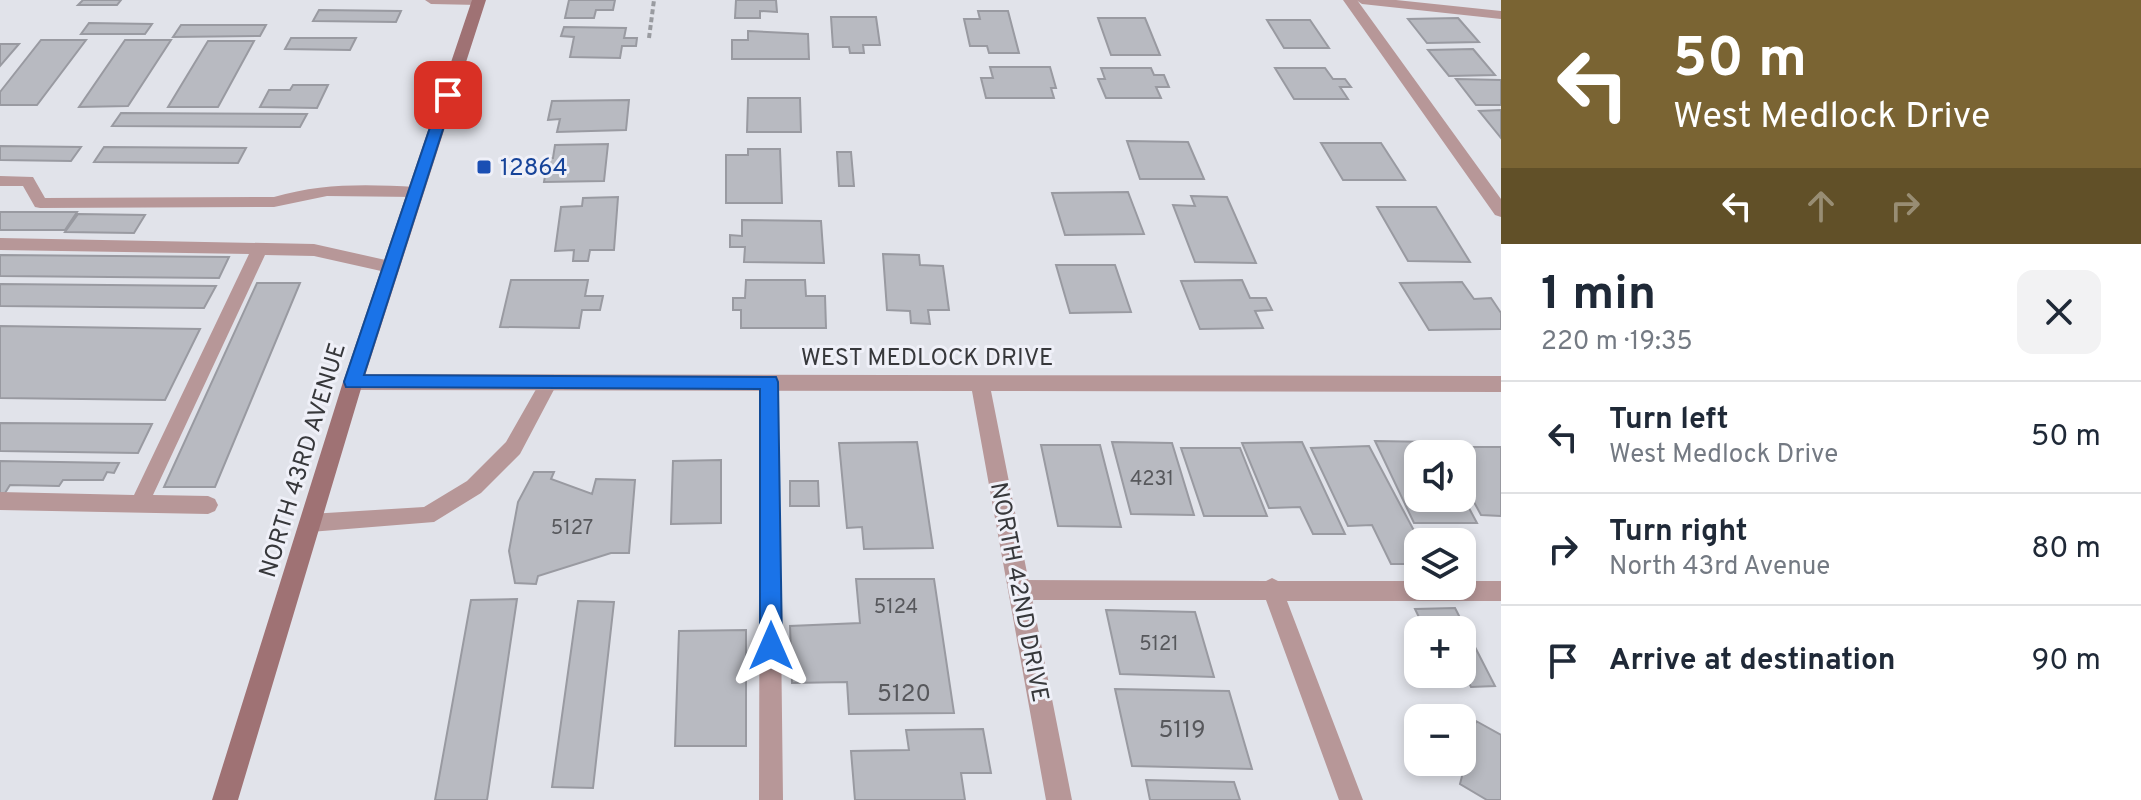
<!DOCTYPE html>
<html lang="en">
<head>
<meta charset="utf-8">
<style>
  body { margin:0; font-family:Overpass,sans-serif; background:#f2f2f3; color:#1f2937; height:100vh; display:flex; flex-direction:column; font-size:30px; white-space:nowrap }
  * { box-sizing:border-box; margin:0 }
  p { font-size:26px; color:#747a83 }
  .icon { flex:none; width:44px; height:44px; fill:none; stroke:currentColor; stroke-width:2; stroke-linecap:round; stroke-linejoin:round }
  .map { position:relative; flex:1; overflow:hidden }
  .sheet { display:flex; flex-direction:column; background:#fff; width:640px }
  .sheet>* { flex:none }
  .top-card { background:#7a6433; color:#fff; overflow:hidden }
  .fabs { position:absolute; left:1404px; top:440px; display:grid; gap:16px }
  .fabs a { display:grid; place-items:center; width:72px; height:72px; border-radius:16px; background:#fff; box-shadow:0 4px 12px #0003; font-size:40px }
  .pin { position:absolute; display:grid; place-items:center; width:68px; height:68px; color:#fff; margin:-34px; border-radius:16px; box-shadow:0 4px 12px #0006 }
  .me { position:absolute; width:88px; margin:-44px; rotate:0deg; stroke-linejoin:round; filter:drop-shadow(0 0 6px #0008) }
  .turn { display:flex; align-items:center; gap:28px; height:168px; padding:0 40px; font-size:36px }
  .turn .icon { width:104px; height:104px; stroke-width:2.5 }
  .turn b { display:block; font-size:56px; line-height:68px }
  .lanes { display:flex; align-items:center; height:76px; padding:0 40px; background:#0003; justify-content:center; gap:40px; direction:ltr }
  .lanes .off { opacity:.35 }
  .round { display:grid; place-items:center; flex:none; width:84px; height:84px; border-radius:16px; background:#f2f2f3 }
  .overview { display:flex; align-items:center; justify-content:space-between; height:136px; padding:0 40px }
  h1 { font-size:48px; font-weight:700; line-height:60px }
  ul { padding:0; list-style:none }
  li { display:flex; align-items:center; gap:24px; height:112px; padding:0 40px; border-top:2px solid #e0e1e3 }
  li div { flex:1 }
  li b { display:block; font-size:30px }
  li em { font-style:normal }
  main { display:flex; flex:1; min-height:0 }
  .map>svg:first-child { display:block }
  .building { fill:#b8bac1; stroke:#999aa1; stroke-width:2 }
  .lines { fill:none; stroke-linecap:round; stroke-linejoin:round }
  .path { stroke:#999ba0; stroke-width:4; stroke-dasharray:5 3; stroke-linecap:butt }
  .service { fill:#b79798; fill-rule:evenodd }
  .minor { fill:#b79798; fill-rule:evenodd }
  .secondary { fill:#9f7274; fill-rule:evenodd }
  .route { fill:#1a73e8; stroke:#114b97; stroke-width:2 }
  .transit-dot { fill:#1a4fb4; stroke:#eff0f8; stroke-width:3 }
  .labels { text-anchor:middle; stroke-width:6; stroke-linejoin:round; paint-order:stroke }
  .number-label { font-size:20px; fill:#57585c }
  .transit-label { font-size:24px; fill:#164399; stroke:#eff0f8; text-anchor:start }
  .street-label { font-size:24px; fill:#37383b; stroke:#eff0f8 }
  .near-number-label { font-size:24px; fill:#57585c }
</style>
</head>
<body>
<main>
<div class="map">
<svg width="1501" height="800" viewBox="0 0 1501 800">
  <rect width="100%" height="100%" fill="#e1e3ea"/>
  <path class="building" d="M83,0H121L117,5H78Z
    M569,0H615L613,10H596L594,18H565Z
    M736,0H776L777,12L760,11V18H735Z
    M319,10L401,11L396,22L313,21Z
    M978,11H1008L1019,53H989L987,46H970L964,19H980Z
    M831,17H876L880,45H863L864,53H850L849,47H833Z
    M1098,18H1145L1160,55H1111Z
    M1458,18L1479,42L1427,43L1408,19Z
    M1267,20H1310L1329,48H1284Z
    M89,23L152,24L145,34H81Z
    M181,25H266L260,36L173,37Z
    M564,27L626,28L624,38H637L636,46H622L620,58L570,57L574,37L561,36Z
    M748,31L808,34L809,59H732V40H748Z
    M291,38H356L350,50L285,49Z
    M41,40H86L37,105H0V92Z
    M125,40H171L128,106L79,107Z
    M208,41H254L218,107H168Z
    M0,44H19L0,66Z
    M1473,49L1495,75L1449,76L1428,50Z
    M990,67H1050L1056,88H1051L1054,98H986L981,78H993Z
    M1101,68H1151L1154,75H1164L1169,87H1156L1161,98H1106L1098,79H1105Z
    M1275,68H1325L1333,79H1345L1351,87H1340L1348,99H1294Z
    M1456,79L1501,80V105H1476Z
    M293,85H328L317,108L260,107L269,90H290Z
    M748,98H800L801,132H747Z
    M629,100L626,130L557,132L560,119L548,120L552,101Z
    M1501,110V138L1479,111Z
    M121,113L307,114L300,127L112,126Z
    M1127,141L1188,142L1204,179H1140Z
    M1321,143H1381L1405,180H1343Z
    M608,144L604,181L544,182L548,158H553L555,145Z
    M0,146L81,147L71,161L0,160Z
    M104,147L246,148L238,163L94,162Z
    M748,149H780L782,203H726V155H748Z
    M837,152H851L854,186H839Z
    M1128,192L1144,234L1065,235L1052,193Z
    M1191,196L1227,197L1256,263L1195,262L1173,205L1195,206Z
    M618,197L614,250H590L588,261H573L574,250L555,251L561,207L582,206L583,198Z
    M1377,207H1436L1470,262L1408,261Z
    M0,212H77L65,230H0Z
    M78,214L145,215L134,233L65,232Z
    M742,220L821,221L824,263L744,262L745,247H730V235L742,236Z
    M883,254L919,255L920,265L943,266L949,310H928L930,324L911,323L910,311L887,310Z
    M0,255L229,257L219,278L0,276Z
    M1056,265H1115L1131,312L1070,313Z
    M511,280H588L585,296H603L600,310H582L579,328L500,327Z
    M746,280H805L806,296H825L826,328H741V310H733V298H745Z
    M1242,280L1250,298H1266L1272,310L1255,311L1263,328L1200,329L1181,281Z
    M1462,282L1474,299L1491,298L1501,313V329L1429,330L1400,283Z
    M257,283H300L215,487H164Z
    M0,284L216,286L204,308L0,306Z
    M0,326L200,329L165,400L0,398Z
    M0,423L152,424L138,453L0,451Z
    M1375,441L1434,442L1441,454H1418V498H1462V495L1477,523H1414Z
    M917,442L933,548L864,549L862,527L847,528L839,443Z
    M1112,442L1172,443L1194,515L1131,514Z
    M1302,442L1345,534H1313L1300,507L1269,508L1242,443Z
    M1041,445H1100L1121,527L1058,526Z
    M1369,446L1420,542L1418,564H1391L1372,525L1348,526L1311,448Z
    M1444,447H1501V516L1481,515L1462,480V454H1448Z
    M1181,448H1240L1267,516H1204Z
    M721,460V523L671,524L673,461Z
    M0,461L119,463L114,473L107,472L103,480H63L59,486L10,485L5,493H0Z
    M534,472H554L551,479L592,494L596,479L635,480L629,553H611L538,576L536,584L515,583L509,551L518,502Z
    M790,481H818L819,506H790Z
    M856,579H934L954,713L849,714L847,682L792,683L790,626L860,623Z
    M517,599L487,800H435L471,600Z
    M578,601L614,602L593,788L552,787Z
    M1455,608L1495,686L1471,687L1462,669V630H1425L1415,609Z
    M1106,610L1195,612L1214,677L1120,674Z
    M746,630V746H675L679,631Z
    M1115,689L1229,691L1252,769L1132,766Z
    M1476,721L1501,735V800H1487L1460,784Z
    M983,729L991,773H961L965,800H855L851,751L909,750L906,730Z
    M1146,780L1234,782L1240,800H1150Z"/>
  <g class="lines">
    <path class="path" d="M649,38L654,0"/>
    <path class="service" d="M425,0H484L485,1L479,5L431,4Z
      M1356,0H1396L1501,11V19L1362,4Z
      M0,176L33,177L45,198L274,197C321,183 367,184 416,187L423,192L416,197L327,196L274,207L40,208L35,207L23,186H0Z
      M0,238L314,244L390,261L398,267L390,273L314,256L265,255L153,495L208,496L215,499L218,505L215,511L208,514L0,510V492L134,495L249,254L0,250Z
      M549,375L555,377L558,382L520,454L481,493L434,522L310,532L303,529L300,523L303,517L310,514L424,507L467,481L506,442L543,377Z
      M769,375L775,377L778,382L783,800H759L760,382L763,377Z
      M1272,578L1278,581H1418V586H1462V581H1501V601H1287L1363,800H1339L1266,600H1019L1012,597L1009,590L1012,583L1019,580L1266,581Z"/>
    <path class="minor" d="M1343,0H1357L1501,199V217L1495,215Z
      M353,374L1501,376V392L991,391L1072,800H1046L972,391L353,390L346,388L343,382L346,376Z"/>
    <path class="secondary" d="M472,0H486L363,382L238,800H212L343,382Z"/>
  </g>
  <path class="route" d="M448,91L454,95L364,375L776,377L778,382L782,646L778,654L771,657L763,654L760,646V389L346,387L344,382L441,95Z"/>
  <rect class="transit-dot" x="476" y="159" width="16" height="16" rx="4"/>
  <g class="labels">
    <g class="number-label">
      <text x="1152" y="485">4231</text>
      <text x="572" y="534">5127</text>
      <text x="896" y="613">5124</text>
      <text x="1159" y="650">5121</text>
    </g>
    <g class="transit-label">
      <text x="500" y="175">12864</text>
    </g>
    <g class="street-label">
      <text x="927" y="365">WEST MEDLOCK DRIVE</text>
      <text transform="translate(302 460) rotate(-73)" y="8">NORTH 43RD AVENUE</text>
      <text transform="translate(1020 592) rotate(79)" y="8">NORTH 42ND DRIVE</text>
    </g>
    <g class="near-number-label">
      <text x="904" y="701">5120</text>
      <text x="1182" y="737">5119</text>
    </g>
  </g>
</svg>
<div class="fabs">
<a><svg class="icon" aria-label="sound" viewBox="0 0 24 24"><path d="M4 9h4l5-4v14l-5-4H4zM17 9q2 3 0 6"/></svg></a>
<a><svg class="icon" aria-label="layers" viewBox="0 0 24 24"><path d="M12 4l9 5-9 5-9-5zM3 14l9 5 9-5"/></svg></a>
<a>+</a>
<a>−</a>
</div>
<div class="pin" style="left:448px;top:95px;background:#d93025"><svg class="icon" aria-label="arrive" viewBox="0 0 24 24"><path d="M6 21V4h12l-3 4 3 4H6"/></svg></div>
<svg class="me" style="left:771px;top:646px" viewBox="-20 -20 40 40"><path d="M0-17L14 15 0 8-14 15z" fill="#1a73e8" stroke="#fff" stroke-width="4"/></svg>
</div>
<section class="sheet">
<div class="top-card">
<div class="turn"><svg class="icon" aria-label="left" viewBox="0 0 24 24"><path d="M17 20v-9H6M10 6l-5 5 5 5"/></svg><div><b>50 m</b>West Medlock Drive</div></div>
<div class="lanes"><svg class="icon" aria-label="left" viewBox="0 0 24 24"><path d="M17 20v-9H6M10 6l-5 5 5 5"/></svg><svg class="icon off" aria-label="ahead" viewBox="0 0 24 24"><path d="M12 20V5M6 11l6-6 6 6"/></svg><svg class="icon off" aria-label="right" viewBox="0 0 24 24"><path d="M7 20v-9h11M14 6l5 5-5 5"/></svg></div>
</div>
<div class="overview"><div><h1>1 min</h1><p>220 m · 19:35</p></div><a class="round"><svg class="icon" aria-label="close" viewBox="0 0 24 24"><path d="M6 6l12 12M18 6L6 18"/></svg></a></div>
<ul>
<li><svg class="icon" aria-label="left" viewBox="0 0 24 24"><path d="M17 20v-9H6M10 6l-5 5 5 5"/></svg><div><b>Turn left</b><p>West Medlock Drive</p></div><em>50 m</em></li>
<li><svg class="icon" aria-label="right" viewBox="0 0 24 24"><path d="M7 20v-9h11M14 6l5 5-5 5"/></svg><div><b>Turn right</b><p>North 43rd Avenue</p></div><em>80 m</em></li>
<li><svg class="icon" aria-label="arrive" viewBox="0 0 24 24"><path d="M6 21V4h12l-3 4 3 4H6"/></svg><div><b>Arrive at destination</b></div><em>90 m</em></li>
</ul>
</section>
</main>
</body>
</html>
